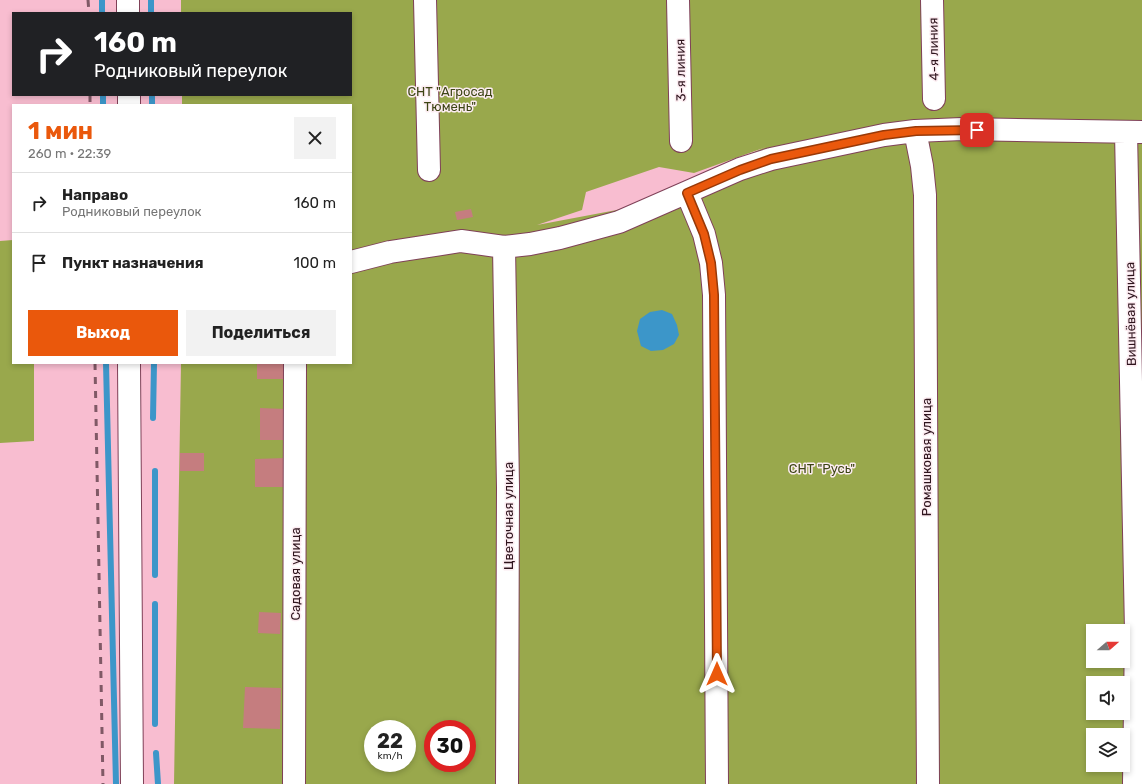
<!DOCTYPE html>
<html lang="ru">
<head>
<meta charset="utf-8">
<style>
  body { margin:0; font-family:Rubik,sans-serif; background:#f2f2f2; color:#222; height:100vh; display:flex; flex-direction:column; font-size:15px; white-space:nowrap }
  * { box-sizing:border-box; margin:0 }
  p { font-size:13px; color:#767676 }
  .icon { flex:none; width:22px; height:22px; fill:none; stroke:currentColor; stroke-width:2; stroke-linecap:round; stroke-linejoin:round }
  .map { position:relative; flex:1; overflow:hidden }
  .drawer { position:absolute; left:12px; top:104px; width:340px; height:260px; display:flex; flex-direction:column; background:#fff; border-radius:0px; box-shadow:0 2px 6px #0003 }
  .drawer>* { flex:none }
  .guide { position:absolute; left:12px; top:12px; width:340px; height:84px; border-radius:0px; box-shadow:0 2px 6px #0003; background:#202124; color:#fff; overflow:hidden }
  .needle { width:26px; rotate:70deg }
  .tools { position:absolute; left:1086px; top:624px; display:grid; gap:8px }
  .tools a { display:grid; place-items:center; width:44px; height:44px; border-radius:0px; background:#fff; box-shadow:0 2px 6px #0003; font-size:20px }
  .speed { position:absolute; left:364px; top:720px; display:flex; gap:8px; font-size:20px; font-weight:700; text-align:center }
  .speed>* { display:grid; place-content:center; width:52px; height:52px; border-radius:50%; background:#fff; box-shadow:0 2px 6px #0003; line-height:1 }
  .speed small { font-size:10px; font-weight:400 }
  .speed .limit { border:6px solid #d22; background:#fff; color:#111 }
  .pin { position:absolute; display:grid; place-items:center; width:34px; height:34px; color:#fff; margin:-17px; border-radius:8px; box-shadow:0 2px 6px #0006 }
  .me { position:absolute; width:44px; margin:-22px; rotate:0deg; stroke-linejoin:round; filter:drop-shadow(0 0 3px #0008) }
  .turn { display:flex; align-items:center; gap:14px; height:84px; padding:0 16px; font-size:18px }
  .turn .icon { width:52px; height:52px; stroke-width:2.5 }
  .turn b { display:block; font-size:28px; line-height:34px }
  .round { display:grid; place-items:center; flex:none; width:42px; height:42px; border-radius:0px; background:#f2f2f2 }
  .head { display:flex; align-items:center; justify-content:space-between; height:68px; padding:0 16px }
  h1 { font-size:24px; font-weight:700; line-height:30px; color:#ea580c }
  .button { display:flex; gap:8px; margin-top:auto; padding:8px 16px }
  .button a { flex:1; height:46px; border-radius:0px; background:#ea580c; color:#fff; font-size:16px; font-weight:700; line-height:46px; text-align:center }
  .button a+a { background:#f2f2f2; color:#222 }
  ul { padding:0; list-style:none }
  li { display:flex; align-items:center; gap:12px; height:60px; padding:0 16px; border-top:1px solid #e0e0e0 }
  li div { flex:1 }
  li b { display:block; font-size:15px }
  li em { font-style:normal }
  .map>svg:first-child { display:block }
  .green { fill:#99a84c; fill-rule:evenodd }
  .water { fill:#3c96c9 }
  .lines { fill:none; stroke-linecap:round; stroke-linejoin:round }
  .stream { stroke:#3c96c9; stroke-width:6 }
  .building { fill:#c57d7f }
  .minor-casing { stroke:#7f4158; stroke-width:24 }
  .minor { stroke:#fff; stroke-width:22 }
  .rail { stroke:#805966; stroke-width:3; stroke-dasharray:7 7; stroke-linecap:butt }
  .route-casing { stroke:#983908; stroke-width:10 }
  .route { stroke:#ea580c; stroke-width:7 }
  .labels { text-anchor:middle; stroke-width:3; stroke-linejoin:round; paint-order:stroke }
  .street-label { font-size:13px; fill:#2f151e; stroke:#fcecf1 }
  .park-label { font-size:13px; fill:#3d4515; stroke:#fcecf1 }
</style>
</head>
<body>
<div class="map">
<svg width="1142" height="784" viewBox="0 0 1142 784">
  <rect width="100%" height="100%" fill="#f8bdd0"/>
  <path class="green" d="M181,0H1142V784H174L181,363H351V105H182V95H351V13H181ZM766,147L622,209L537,225L582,210L586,192L659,167L694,173ZM1093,631H1123V661H1093ZM1093,683H1123V713H1093ZM373,729H407V763H373ZM433,729H467V763H433ZM1093,735H1123V765H1093Z
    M13,240V363H34V441L0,443V241Z"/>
  <path class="water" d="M662,310L672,314L677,325L679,335L674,344L663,350L651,351L641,346L637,331L640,319L650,312Z"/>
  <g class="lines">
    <path class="stream" d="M102,0V13
      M151,0V13
      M103,95V105
      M152,95V105
      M106,363L116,784
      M153,418L154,363
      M155,471V575
      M155,604V724
      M156,753L158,784"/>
  </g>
  <path class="building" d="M471,209L473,217L457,220L455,212Z
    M257,363H284V379H257Z
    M260,408L285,409V440H260Z
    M180,453H204V471H180Z
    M285,458V487H255V459Z
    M259,612L281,613L280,634L258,633Z
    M245,687L281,688L280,729L243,728Z"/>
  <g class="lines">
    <defs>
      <path id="minor" d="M128,0V13
        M425,0L429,170
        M678,0L681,141
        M932,0L934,99
        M129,95V105
        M915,131L922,166L925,195L928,784
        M1126,132L1136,631L1134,784
        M687,193L704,234L711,263L714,295L717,784
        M504,247L508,487L507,784
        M351,262L390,252L461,241L504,247L530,244L560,238L619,222L740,169L771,159L884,135L915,131L962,129L1142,132
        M129,363L132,784
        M294,784L295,363"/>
    </defs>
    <use href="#minor" class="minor-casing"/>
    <use href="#minor" class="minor"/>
    <path class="rail" d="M88,0L89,13
      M90,95V105
      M95,363L103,784"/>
  </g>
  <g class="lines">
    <defs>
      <path id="route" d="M717,674L714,295L711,263L704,234L687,193L740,170L771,159L884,135L916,131L977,130"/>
    </defs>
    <use href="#route" class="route-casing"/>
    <use href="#route" class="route"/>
  </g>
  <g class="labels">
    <g class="street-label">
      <text transform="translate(933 49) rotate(-91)" y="5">4-я линия</text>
      <text transform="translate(680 70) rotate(-91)" y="5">3-я линия</text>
      <text transform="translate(1130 314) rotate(-91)" y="5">Вишнёвая улица</text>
      <text transform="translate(926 457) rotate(-90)" y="5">Ромашковая улица</text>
      <text transform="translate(508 516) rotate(-90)" y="5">Цветочная улица</text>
      <text transform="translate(295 574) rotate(-90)" y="5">Садовая улица</text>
    </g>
    <g class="park-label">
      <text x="450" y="96">СНТ "Агросад<tspan x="450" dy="15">Тюмень"</tspan></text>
      <text x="822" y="473">СНТ "Русь"</text>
    </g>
  </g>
</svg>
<div class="tools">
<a><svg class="needle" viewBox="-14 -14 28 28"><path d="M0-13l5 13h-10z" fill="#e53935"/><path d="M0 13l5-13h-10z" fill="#767676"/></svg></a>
<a><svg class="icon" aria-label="sound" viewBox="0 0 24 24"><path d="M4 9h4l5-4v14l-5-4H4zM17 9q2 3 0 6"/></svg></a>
<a><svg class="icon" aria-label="layers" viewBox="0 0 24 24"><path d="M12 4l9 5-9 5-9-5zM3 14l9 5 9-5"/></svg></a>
</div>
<div class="speed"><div>22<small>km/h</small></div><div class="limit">30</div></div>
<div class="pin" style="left:977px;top:130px;background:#d93025"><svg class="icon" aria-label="arrive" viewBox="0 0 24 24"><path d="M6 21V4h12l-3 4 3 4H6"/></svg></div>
<svg class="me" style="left:717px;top:674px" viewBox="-20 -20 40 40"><path d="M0-17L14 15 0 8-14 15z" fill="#ea580c" stroke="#fff" stroke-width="4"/></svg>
<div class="guide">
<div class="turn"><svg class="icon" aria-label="right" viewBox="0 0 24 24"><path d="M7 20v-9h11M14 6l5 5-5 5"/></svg><div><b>160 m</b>Родниковый переулок</div></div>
</div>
<section class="drawer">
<div class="head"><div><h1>1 мин</h1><p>260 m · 22:39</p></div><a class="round"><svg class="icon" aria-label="close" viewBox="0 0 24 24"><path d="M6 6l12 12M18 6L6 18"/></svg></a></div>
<ul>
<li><svg class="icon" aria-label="right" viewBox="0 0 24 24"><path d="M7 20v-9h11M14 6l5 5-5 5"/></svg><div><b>Направо</b><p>Родниковый переулок</p></div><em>160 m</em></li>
<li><svg class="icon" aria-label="arrive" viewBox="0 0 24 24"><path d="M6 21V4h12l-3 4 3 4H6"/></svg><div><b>Пункт назначения</b></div><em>100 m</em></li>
</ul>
<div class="button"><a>Выход</a><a>Поделиться</a></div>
</section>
</div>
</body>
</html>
